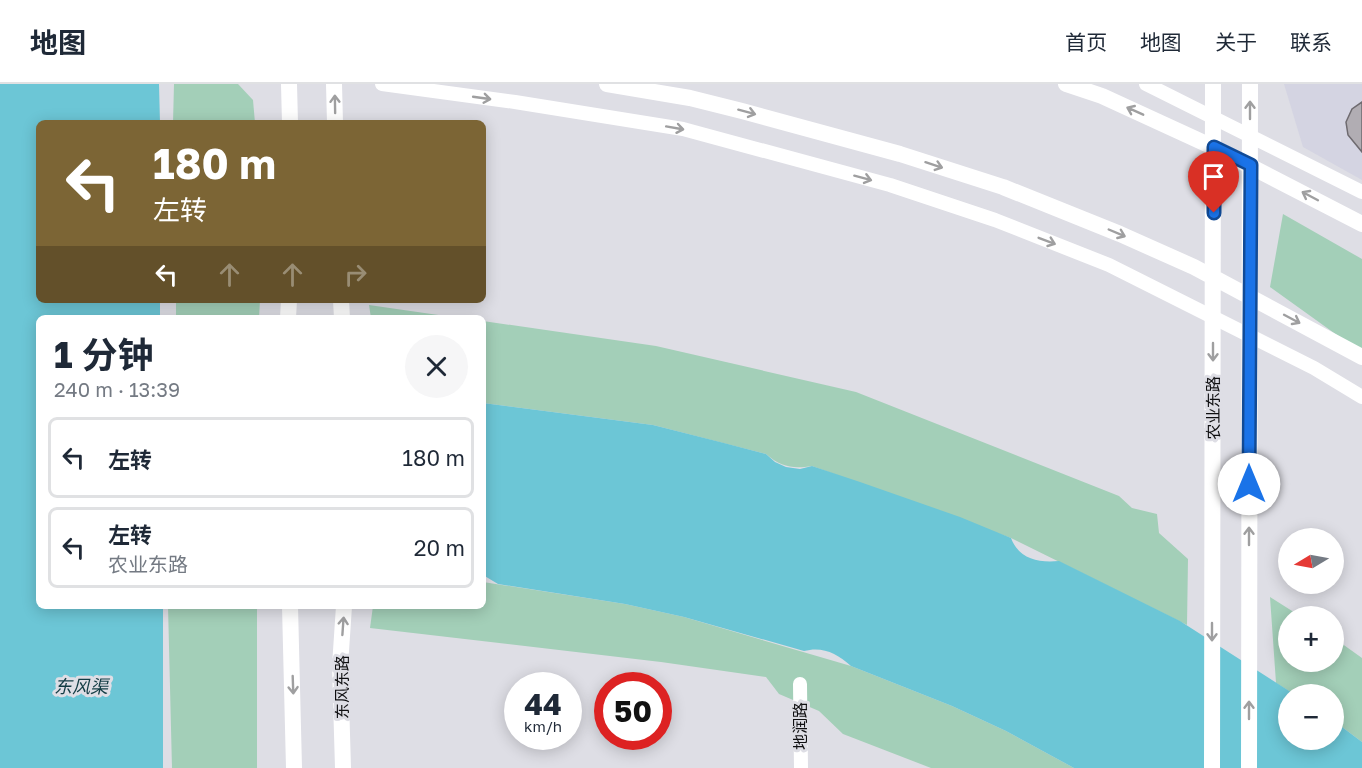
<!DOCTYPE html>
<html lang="zh">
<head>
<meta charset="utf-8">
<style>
  body { margin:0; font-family:"Golos Text","Noto Sans SC",sans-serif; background:#f6f6f7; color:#1f2937; height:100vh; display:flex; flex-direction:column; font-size:22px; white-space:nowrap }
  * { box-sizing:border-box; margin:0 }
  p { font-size:20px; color:#747a83 }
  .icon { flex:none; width:33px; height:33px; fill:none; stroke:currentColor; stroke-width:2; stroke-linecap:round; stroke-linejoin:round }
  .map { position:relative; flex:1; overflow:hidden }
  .panel { position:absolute; left:36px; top:231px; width:450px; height:294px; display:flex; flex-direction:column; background:#fff; border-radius:9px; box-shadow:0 3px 15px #0003 }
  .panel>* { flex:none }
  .guide { position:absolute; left:36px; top:36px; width:450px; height:183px; border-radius:9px; box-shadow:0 3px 15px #0003; background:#7c6535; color:#fff; overflow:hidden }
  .needle { width:39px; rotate:260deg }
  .tools { position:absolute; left:1278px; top:444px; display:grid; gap:12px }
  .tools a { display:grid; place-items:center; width:66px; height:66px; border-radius:50%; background:#fff; box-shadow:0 3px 15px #0003; font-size:30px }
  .speed { position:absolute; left:504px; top:588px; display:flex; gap:12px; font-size:30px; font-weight:700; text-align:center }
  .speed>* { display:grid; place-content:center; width:78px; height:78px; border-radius:50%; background:#fff; box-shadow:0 3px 15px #0003; line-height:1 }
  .speed small { font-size:15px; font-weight:400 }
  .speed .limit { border:9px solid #d22; background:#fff; color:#111 }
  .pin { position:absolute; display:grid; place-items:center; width:51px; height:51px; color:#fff; margin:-62px -26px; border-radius:50% 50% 50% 0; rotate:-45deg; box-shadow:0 0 6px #0007 }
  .pin .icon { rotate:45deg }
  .me { position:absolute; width:66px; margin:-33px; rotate:0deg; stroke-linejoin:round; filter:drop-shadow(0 0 4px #0008) }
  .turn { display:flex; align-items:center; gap:21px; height:126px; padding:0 18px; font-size:27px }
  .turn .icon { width:78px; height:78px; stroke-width:2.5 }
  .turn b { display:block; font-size:42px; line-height:51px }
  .lanes { display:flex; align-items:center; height:57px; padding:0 18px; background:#0003; justify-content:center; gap:30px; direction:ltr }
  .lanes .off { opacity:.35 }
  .round { display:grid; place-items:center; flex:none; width:63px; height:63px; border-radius:32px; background:#f6f6f7 }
  .headline { display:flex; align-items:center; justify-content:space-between; height:102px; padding:0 18px }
  h1 { font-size:36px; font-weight:700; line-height:45px }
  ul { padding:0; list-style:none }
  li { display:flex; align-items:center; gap:18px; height:81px; margin:0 12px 9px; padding:0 6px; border:3px solid #e0e1e3; border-radius:9px }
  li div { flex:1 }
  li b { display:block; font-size:22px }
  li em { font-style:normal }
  header { display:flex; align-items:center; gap:36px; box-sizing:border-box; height:84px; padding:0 30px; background:#fff; border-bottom:2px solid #e0e1e3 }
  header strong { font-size:28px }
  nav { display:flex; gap:33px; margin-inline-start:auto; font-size:21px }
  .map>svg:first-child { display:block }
  .built { fill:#d4d4e2 }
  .green { fill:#a3cfb8 }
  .water { fill:#6cc6d6 }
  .building { fill:#b1adb3; stroke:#6e6a6f; stroke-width:1.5 }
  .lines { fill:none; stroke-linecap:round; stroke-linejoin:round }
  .minor { stroke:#fff; stroke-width:14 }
  .major { stroke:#fff; stroke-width:16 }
  .oneway { stroke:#9f9fa0 }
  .route-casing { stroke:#114b97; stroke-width:15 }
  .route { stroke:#1a73e8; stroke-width:10 }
  .labels { text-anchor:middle; stroke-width:6; stroke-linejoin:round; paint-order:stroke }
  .street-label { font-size:16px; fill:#0f0f11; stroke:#dedee5 }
  .water-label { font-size:18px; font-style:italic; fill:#113b43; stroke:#dedee5 }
</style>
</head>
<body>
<header>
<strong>地图</strong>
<nav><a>首页</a><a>地图</a><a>关于</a><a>联系</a></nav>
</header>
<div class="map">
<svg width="1362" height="684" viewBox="0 0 1362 684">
  <rect width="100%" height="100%" fill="#dedee5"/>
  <path class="built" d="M1284,0H1362V96L1303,63Z"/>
  <path class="green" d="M174,0H238L253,16L255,39H173Z
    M1283,130L1362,175V269L1270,203Z
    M176,216H260L259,234H176Z
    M369,221L459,234H371Z
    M483,237L656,262L856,308L1119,412L1132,424L1157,430L1159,449L1188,475L1187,541L1011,454L812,382C793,385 781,383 766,370L653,341L483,319Z
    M483,498L625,520L684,533L851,582L952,622L1006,647L1074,684H931L843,650L819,627L779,610L766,593L661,578L370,544L373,522H483Z
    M1270,513L1300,532H1288V578H1334V554L1362,574V658L1334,637V610H1294L1276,599Z
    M168,522H257V684H172Z"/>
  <path class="water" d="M0,0H159L160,39H39V216H160V234H39V522H163V684H0Z
    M483,319L653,341L724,359L766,370L775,378L786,383L800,385L812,382L860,398L960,433L1011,454C1019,475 1038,479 1059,477L1180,537L1294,610H1288V656H1334V637L1362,658V684H1074L1006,647L952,622L851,582C837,569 822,562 804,567L684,533L625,520L498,500L483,491Z"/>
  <path class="building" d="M1362,18V68L1348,51L1346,38L1352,25Z"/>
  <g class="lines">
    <path class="minor" d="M382,0L515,18L683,45L890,101L995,136L1109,181L1314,284L1362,313
      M1146,0L1362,108
      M800,600L801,684"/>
    <path class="major" d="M289,0L290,39
      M334,0L335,39
      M607,0L690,14L742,27L900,70L1003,103L1120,150L1194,183L1362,273
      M1066,0L1102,12L1213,63L1362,140
      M341,216L342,234
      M288,234L289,216
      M290,522L294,684
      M343,684L340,582L344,522
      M1212,684L1213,0
      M1249,684L1250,0"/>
  </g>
  <defs><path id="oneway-shaft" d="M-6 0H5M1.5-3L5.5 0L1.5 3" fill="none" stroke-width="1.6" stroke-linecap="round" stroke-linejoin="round" transform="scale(1.5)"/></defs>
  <g class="oneway">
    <use href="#oneway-shaft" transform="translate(482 14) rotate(8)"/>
    <use href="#oneway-shaft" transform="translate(335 20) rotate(-91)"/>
    <use href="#oneway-shaft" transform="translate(1250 26) rotate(-90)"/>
    <use href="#oneway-shaft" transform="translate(1135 27) rotate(-156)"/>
    <use href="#oneway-shaft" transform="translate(747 28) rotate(15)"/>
    <use href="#oneway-shaft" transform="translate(675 44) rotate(10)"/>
    <use href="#oneway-shaft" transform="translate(934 81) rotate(18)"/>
    <use href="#oneway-shaft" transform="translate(863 94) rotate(15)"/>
    <use href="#oneway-shaft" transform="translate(1310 112) rotate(-152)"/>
    <use href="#oneway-shaft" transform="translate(1117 149) rotate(23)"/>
    <use href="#oneway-shaft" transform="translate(1047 157) rotate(21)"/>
    <use href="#oneway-shaft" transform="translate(1292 235) rotate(28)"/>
    <use href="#oneway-shaft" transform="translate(1213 268) rotate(90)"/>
    <use href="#oneway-shaft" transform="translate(1249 452) rotate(-90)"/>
    <use href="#oneway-shaft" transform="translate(343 542) rotate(-86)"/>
    <use href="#oneway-shaft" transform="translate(1212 548) rotate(90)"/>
    <use href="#oneway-shaft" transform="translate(293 601) rotate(88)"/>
    <use href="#oneway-shaft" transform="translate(1249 626) rotate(-90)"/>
  </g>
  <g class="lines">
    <defs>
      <path id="route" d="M1214,129V63L1251,81L1249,400"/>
    </defs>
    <use href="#route" class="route-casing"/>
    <use href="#route" class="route"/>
  </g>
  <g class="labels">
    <g class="street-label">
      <text transform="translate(1213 324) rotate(-90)" y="6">农业东路</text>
      <text transform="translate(342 603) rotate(-90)" y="6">东风东路</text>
      <text transform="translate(800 642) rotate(-90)" y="6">地润路</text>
    </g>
    <g class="water-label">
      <text x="81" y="609">东风渠</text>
    </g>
  </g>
</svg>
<div class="tools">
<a><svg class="needle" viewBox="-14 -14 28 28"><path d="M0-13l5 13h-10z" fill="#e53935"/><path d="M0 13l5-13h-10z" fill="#747a83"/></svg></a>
<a>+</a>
<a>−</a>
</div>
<div class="speed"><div>44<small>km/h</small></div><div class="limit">50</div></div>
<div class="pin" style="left:1214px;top:129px;background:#d93025"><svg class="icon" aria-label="arrive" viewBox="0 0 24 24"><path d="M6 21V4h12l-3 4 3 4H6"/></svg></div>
<svg class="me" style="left:1249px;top:400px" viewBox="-20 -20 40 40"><circle r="19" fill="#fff"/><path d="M0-13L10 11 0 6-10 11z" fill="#1a73e8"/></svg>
<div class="guide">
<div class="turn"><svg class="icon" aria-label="left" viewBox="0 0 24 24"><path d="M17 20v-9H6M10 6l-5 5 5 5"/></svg><div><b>180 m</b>左转</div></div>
<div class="lanes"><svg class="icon" aria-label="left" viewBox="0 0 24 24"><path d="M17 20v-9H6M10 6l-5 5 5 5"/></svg><svg class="icon off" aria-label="ahead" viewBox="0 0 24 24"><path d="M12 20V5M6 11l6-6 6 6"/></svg><svg class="icon off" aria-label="ahead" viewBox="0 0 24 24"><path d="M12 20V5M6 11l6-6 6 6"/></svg><svg class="icon off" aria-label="right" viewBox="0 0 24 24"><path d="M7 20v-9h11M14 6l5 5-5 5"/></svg></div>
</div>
<section class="panel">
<div class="headline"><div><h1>1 分钟</h1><p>240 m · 13:39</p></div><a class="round"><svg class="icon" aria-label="close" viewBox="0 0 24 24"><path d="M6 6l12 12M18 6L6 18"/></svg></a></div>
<ul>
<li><svg class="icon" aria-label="left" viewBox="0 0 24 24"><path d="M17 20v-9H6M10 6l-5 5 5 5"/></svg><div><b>左转</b></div><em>180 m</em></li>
<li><svg class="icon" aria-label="left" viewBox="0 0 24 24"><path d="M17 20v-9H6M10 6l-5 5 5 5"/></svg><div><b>左转</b><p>农业东路</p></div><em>20 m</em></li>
</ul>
</section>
</div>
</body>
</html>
